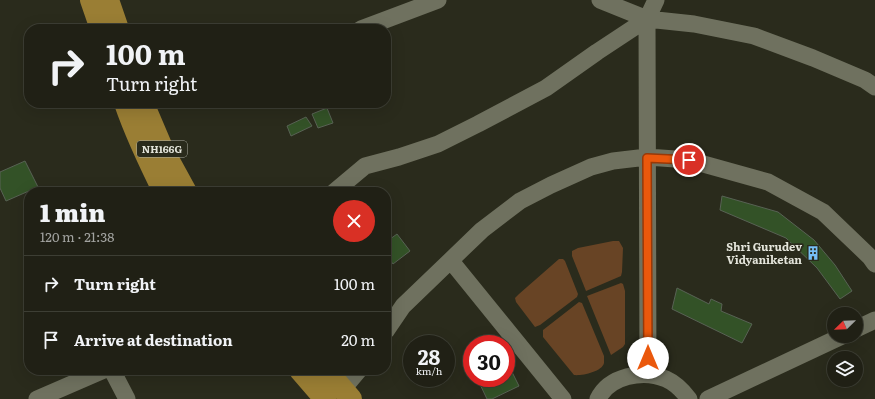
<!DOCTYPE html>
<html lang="en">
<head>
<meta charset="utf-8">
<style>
  body { margin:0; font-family:Literata,serif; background:#28281e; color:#f1f3f6; height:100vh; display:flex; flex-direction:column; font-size:15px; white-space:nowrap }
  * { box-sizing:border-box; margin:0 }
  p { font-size:13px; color:#a2a3a0 }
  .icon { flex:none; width:22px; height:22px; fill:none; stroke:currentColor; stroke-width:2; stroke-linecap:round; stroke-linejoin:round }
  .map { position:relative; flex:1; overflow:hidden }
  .drawer { position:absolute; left:24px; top:187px; width:367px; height:188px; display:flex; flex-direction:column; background:#202015; border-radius:16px; box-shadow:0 4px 16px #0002,0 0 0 1px #3d3e34 }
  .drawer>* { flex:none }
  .guide { position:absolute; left:24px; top:24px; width:367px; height:84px; border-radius:16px; box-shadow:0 4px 16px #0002,0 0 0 1px #3d3e34; background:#202015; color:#f1f3f6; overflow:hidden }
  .needle { width:26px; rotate:247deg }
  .buttons { position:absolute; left:827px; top:307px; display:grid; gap:8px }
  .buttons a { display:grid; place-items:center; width:36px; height:36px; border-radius:50%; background:#202015; box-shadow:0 4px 16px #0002,0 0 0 1px #3d3e34; font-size:20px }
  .speed { position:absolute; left:403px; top:335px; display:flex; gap:8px; font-size:20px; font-weight:700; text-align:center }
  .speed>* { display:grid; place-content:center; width:52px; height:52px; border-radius:50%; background:#202015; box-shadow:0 4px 16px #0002,0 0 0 1px #3d3e34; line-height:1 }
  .speed small { font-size:10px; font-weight:400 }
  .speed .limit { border:6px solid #d22; background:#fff; color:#111 }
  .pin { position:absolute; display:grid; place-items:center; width:34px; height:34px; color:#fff; margin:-17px; border:2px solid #fff; border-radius:50%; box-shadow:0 1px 4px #0007 }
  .me { position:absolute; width:44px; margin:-22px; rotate:0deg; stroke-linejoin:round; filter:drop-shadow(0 0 3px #0008) }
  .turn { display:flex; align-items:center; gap:14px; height:84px; padding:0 16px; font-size:18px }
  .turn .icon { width:52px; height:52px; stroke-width:2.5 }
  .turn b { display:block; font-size:28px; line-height:34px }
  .round { display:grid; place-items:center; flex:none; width:42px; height:42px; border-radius:21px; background:#28281e }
  .summary { display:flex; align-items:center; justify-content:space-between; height:68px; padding:0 16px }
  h1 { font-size:24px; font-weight:800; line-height:30px }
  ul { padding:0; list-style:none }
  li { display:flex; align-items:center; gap:12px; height:56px; padding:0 16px; border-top:1px solid #3d3e34 }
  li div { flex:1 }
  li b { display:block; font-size:15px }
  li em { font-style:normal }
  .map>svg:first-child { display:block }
  .green { fill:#684425 }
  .building { fill:#335227; stroke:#586254 }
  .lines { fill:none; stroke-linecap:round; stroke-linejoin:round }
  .minor { stroke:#6f715f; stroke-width:17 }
  .trunk { stroke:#9a7e34; stroke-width:22 }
  .route-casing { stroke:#983908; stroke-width:10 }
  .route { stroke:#ea580c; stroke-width:7 }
  .labels { text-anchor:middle; stroke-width:3.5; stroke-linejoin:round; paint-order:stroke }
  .shield { fill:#2a2b1c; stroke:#acada2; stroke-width:1 }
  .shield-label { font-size:10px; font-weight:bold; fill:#e4e5db }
  .poi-label { font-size:11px; font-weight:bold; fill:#e4e5db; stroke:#2a2b1c; text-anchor:end }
</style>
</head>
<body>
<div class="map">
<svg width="875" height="399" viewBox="0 0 875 399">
  <rect width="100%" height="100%" fill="#2a2b1c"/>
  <path class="green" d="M613,241H619L623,248L622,272L621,276L586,291L572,256V251L578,248Z
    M559,259H563L565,261L578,294L577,297L540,325L535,327L516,302L515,298L519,294Z
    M621,283L623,284L625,291V344L623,347L611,355L587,296Z
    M579,302L582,303L604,356C604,358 604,361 604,363C602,372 581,376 574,375L543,337V330Z"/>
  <path class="building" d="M327,108L333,123L318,128L312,114Z
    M306,117L312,126L291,136L287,126Z
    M25,161L38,187L6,201L0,188V172Z
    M722,196L778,212L814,240L835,265L852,291L840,299L817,268L786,238L720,210Z
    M397,234L410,251L393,264L386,254V242Z
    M677,288L709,304L711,299L722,304L721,311L752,324L742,343L672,309Z
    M506,360L519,386L492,399H487L477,378H506Z"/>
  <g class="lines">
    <path class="minor" d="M600,0L647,19L694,24L754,36L813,58L865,80L875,87
      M361,29L438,0
      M334,192L365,166L399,157L438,144L478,124L546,88L597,52L647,19
      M451,261L563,399
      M856,329L875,320
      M386,331L403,306L482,230L520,201L551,185L591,167L613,161L647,157L689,160L768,182L823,212L870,257L875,264
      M114,370V374L127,399
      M648,374L647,19L656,0
      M343,389L359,370
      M37,399L104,370
      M598,399C609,376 643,369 666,379C675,383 683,391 689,399
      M708,399L842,336"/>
    <path class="trunk" d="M91,0L101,29
      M108,0L118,29
      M125,103C136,135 149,162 164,192
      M143,103L163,150L186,192
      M300,370L325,399
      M326,370L351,399"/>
  </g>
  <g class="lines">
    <defs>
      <path id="route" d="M648,358L647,158L689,160"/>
    </defs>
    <use href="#route" class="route-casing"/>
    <use href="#route" class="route"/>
  </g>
  <defs>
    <symbol id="building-bare" viewBox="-9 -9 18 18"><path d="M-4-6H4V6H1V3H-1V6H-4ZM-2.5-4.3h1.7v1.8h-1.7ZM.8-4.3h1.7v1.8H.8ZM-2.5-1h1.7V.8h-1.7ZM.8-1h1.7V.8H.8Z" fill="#76c0f7" stroke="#2a2b1c" stroke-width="2.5" paint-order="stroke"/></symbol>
  </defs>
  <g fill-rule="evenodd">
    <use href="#building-bare" x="803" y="243" width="20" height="20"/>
  </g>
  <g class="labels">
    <rect class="shield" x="137" y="141" width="50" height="16" rx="3"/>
    <g class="shield-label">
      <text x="162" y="153">NH166G</text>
    </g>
    <g class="poi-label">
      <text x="802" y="251">Shri Gurudev<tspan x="802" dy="13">Vidyaniketan</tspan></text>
    </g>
  </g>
</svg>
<div class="buttons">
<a><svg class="needle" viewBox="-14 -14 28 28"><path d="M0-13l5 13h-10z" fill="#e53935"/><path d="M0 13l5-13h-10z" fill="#a2a3a0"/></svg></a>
<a><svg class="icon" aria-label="layers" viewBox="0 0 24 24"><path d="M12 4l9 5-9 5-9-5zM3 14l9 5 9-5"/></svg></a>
</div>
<div class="speed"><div>28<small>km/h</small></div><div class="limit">30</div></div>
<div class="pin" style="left:689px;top:160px;background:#d93025"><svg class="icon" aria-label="arrive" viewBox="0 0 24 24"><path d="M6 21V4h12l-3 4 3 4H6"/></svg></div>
<svg class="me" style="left:648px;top:358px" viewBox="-20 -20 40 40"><circle r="19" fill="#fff"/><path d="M0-13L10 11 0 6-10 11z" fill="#ea580c"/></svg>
<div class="guide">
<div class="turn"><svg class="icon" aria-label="right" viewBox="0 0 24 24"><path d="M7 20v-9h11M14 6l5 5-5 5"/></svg><div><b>100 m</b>Turn right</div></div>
</div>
<section class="drawer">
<div class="summary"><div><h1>1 min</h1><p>120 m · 21:38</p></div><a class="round" style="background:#d93025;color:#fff"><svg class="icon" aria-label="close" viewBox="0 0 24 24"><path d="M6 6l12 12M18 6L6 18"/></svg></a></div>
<ul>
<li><svg class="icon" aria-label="right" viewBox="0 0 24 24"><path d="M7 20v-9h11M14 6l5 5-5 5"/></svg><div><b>Turn right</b></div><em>100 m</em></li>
<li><svg class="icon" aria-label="arrive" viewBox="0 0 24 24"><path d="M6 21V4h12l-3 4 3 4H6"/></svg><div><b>Arrive at destination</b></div><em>20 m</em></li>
</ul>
</section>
</div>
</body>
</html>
